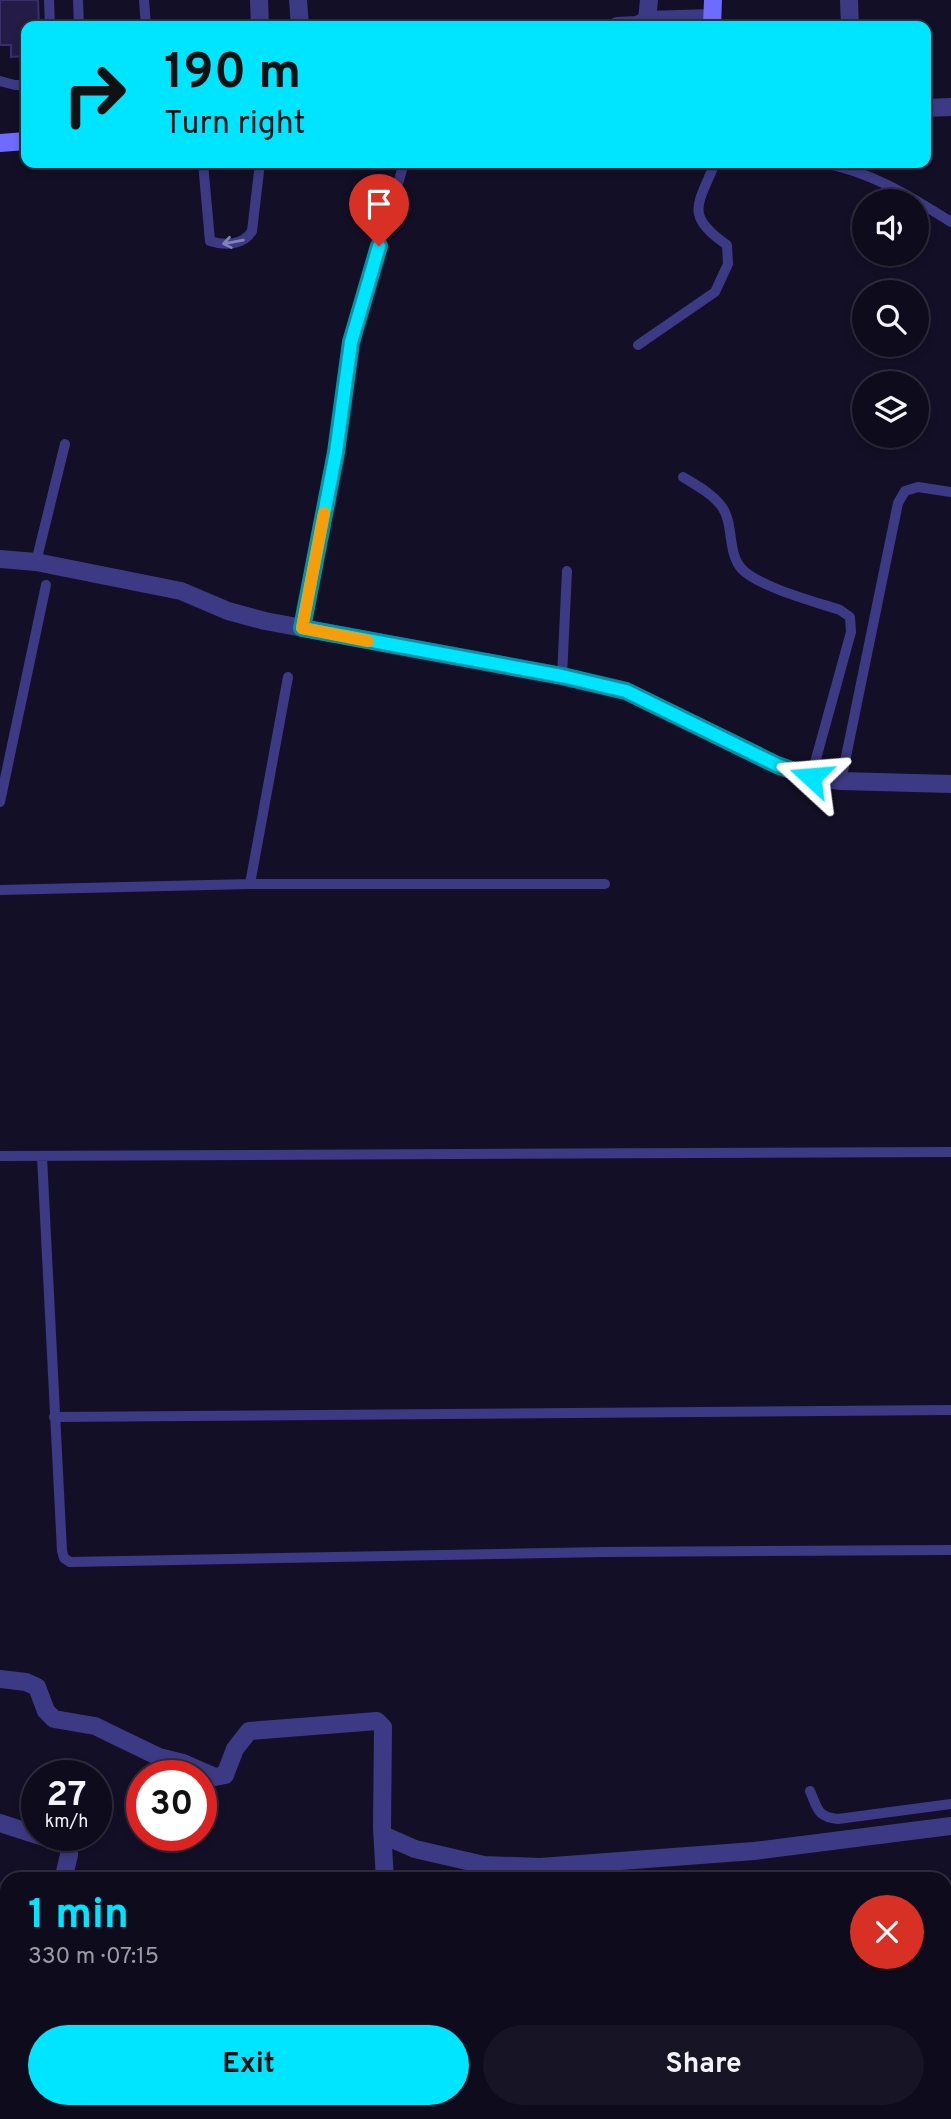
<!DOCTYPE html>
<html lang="en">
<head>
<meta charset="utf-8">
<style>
  body { margin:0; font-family:Overpass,sans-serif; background:#171425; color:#f1f3f6; height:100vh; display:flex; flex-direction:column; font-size:26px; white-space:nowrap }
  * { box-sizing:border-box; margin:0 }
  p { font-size:23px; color:#9b9ba3 }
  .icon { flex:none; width:38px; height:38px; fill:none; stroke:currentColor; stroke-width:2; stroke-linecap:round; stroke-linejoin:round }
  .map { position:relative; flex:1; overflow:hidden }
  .sheet { position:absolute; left:0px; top:1872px; width:952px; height:247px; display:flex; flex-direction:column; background:#0e0b1c; border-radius:21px 21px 0 0; box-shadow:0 4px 10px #0003,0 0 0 2px #2e2b3b }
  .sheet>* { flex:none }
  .top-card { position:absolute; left:21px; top:21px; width:910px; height:147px; border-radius:14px; box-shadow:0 4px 10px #0003,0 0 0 2px #2e2b3b; background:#00e5ff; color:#111; overflow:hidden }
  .controls { position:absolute; left:852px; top:189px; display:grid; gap:14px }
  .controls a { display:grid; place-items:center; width:77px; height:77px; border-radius:50%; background:#0e0b1c; box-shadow:0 4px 10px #0003,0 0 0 2px #2e2b3b; font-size:35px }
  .speed { position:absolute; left:21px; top:1760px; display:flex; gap:14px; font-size:35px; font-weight:700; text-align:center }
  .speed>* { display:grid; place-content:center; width:91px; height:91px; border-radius:50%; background:#0e0b1c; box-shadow:0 4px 10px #0003,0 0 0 2px #2e2b3b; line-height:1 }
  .speed small { font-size:18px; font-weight:400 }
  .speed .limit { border:10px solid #d22; background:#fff; color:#111 }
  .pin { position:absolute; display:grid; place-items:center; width:60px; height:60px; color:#fff; margin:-72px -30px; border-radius:50% 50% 50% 0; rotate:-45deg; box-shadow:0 0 7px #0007 }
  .pin .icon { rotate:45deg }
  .me { position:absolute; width:77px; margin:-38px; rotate:289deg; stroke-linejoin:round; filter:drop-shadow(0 0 5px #0008) }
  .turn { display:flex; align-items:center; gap:24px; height:147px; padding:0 28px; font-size:32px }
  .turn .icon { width:91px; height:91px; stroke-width:2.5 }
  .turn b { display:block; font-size:49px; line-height:60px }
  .round { display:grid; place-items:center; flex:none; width:74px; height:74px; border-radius:37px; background:#171425 }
  .head { display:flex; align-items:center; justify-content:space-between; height:119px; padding:0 28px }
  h1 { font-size:42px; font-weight:700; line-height:52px; color:#00e5ff }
  .primary-button { display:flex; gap:14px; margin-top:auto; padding:14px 28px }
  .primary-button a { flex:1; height:80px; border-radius:42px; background:#00e5ff; color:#111; font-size:28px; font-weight:700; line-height:80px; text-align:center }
  .primary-button a+a { background:#171425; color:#f1f3f6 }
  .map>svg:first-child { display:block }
  .building { fill:#241b47; stroke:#3b2d73; stroke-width:2 }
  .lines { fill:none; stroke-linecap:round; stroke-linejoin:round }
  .service { stroke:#3d3a85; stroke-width:10 }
  .minor { stroke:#3d3a85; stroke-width:18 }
  .secondary { stroke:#6f6bff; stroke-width:18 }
  .motorway { stroke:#ff4fa3; stroke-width:21 }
  .oneway { stroke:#837fbc }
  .route-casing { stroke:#0095a6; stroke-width:18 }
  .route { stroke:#00e5ff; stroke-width:12 }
  .slow { stroke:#f59e0b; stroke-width:12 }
</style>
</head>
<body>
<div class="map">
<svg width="951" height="2119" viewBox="0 0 951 2119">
  <rect width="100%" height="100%" fill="#130f26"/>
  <path class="building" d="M0,0H38L39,26H26V56L11,57V45H0Z"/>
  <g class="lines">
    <path class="service" d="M49,0L50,26
      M78,0L79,26
      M144,0L146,26
      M0,81L15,85H26
      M203,163L210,241C225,246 244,245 252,231L260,163
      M823,163C870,171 911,197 951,222
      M638,345L715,292L728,264L727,245C684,215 698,205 715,163
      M683,477C696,485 713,494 722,507C734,524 727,551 741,568C756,586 816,602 840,610L850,617L851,632L811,777
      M36,562L65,444
      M301,628L336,452L351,342L404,163
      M562,676L567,571
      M841,781L898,503L905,491L918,487L951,492
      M0,802L46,585
      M250,884L288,677
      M0,890L250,884H605
      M0,1156L951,1152
      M42,1157L62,1551L64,1558L70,1562L605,1552L951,1550
      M54,1417L951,1410
      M810,1791C818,1809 817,1817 838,1819L951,1804"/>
    <path class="minor" d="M259,0L260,26
      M298,0L300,26
      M849,0L850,26
      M647,20L712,18
      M617,26L637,25L647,20L649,0
      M926,108L951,107
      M0,559L36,562L181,591L228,611L265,621L562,676L626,691L777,765L811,777L841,781L951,784
      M0,1679L26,1682L37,1687L46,1711L54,1719L95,1726L159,1757L183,1763L215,1777L225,1775L235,1749L249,1731L377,1721L383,1727L382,1828L385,1880
      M0,1823L37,1835
      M383,1835L415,1849L484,1865L540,1867L754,1851L951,1826
      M40,1836L63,1843L69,1847V1855L63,1880
      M0,2055L7,2056
      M46,2119L75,2112"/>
    <path class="secondary" d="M712,26L713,0
      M0,143L26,141"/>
    <path class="motorway" d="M945,1904L951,1902
      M945,1952L951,1951
      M307,2119L324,2112
      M413,2119L430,2112"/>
  </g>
  <defs><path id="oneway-shaft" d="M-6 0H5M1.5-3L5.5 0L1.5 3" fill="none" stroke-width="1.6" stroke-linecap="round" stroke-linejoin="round" transform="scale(1.75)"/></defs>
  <use class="oneway" href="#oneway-shaft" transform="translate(233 242) rotate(170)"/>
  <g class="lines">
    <defs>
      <path id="route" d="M379,246L351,342L336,452L302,628L562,676L626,691L777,765L811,777"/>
    </defs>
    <use href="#route" class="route-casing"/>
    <use href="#route" class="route"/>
    <path class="slow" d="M324,513L302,628L368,641"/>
  </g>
</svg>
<div class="controls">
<a><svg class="icon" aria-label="sound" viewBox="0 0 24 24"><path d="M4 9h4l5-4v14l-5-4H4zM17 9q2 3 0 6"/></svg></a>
<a><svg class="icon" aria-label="search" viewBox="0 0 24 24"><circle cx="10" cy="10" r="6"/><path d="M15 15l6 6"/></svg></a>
<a><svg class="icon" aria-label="layers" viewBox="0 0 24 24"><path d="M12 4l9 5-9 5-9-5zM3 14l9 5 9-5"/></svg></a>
</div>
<div class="speed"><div>27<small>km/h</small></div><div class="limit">30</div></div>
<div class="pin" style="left:379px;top:246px;background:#d93025"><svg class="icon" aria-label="arrive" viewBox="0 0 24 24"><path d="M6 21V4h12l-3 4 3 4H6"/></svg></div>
<svg class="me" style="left:811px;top:777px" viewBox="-20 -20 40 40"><path d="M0-17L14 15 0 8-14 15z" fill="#00e5ff" stroke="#fff" stroke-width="4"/></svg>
<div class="top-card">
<div class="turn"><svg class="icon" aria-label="right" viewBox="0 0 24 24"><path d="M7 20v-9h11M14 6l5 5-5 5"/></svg><div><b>190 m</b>Turn right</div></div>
</div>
<section class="sheet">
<div class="head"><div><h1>1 min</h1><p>330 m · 07:15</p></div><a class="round" style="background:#d93025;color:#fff"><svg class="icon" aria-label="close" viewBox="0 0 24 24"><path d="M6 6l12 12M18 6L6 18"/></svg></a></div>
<div class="primary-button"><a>Exit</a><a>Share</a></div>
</section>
</div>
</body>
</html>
